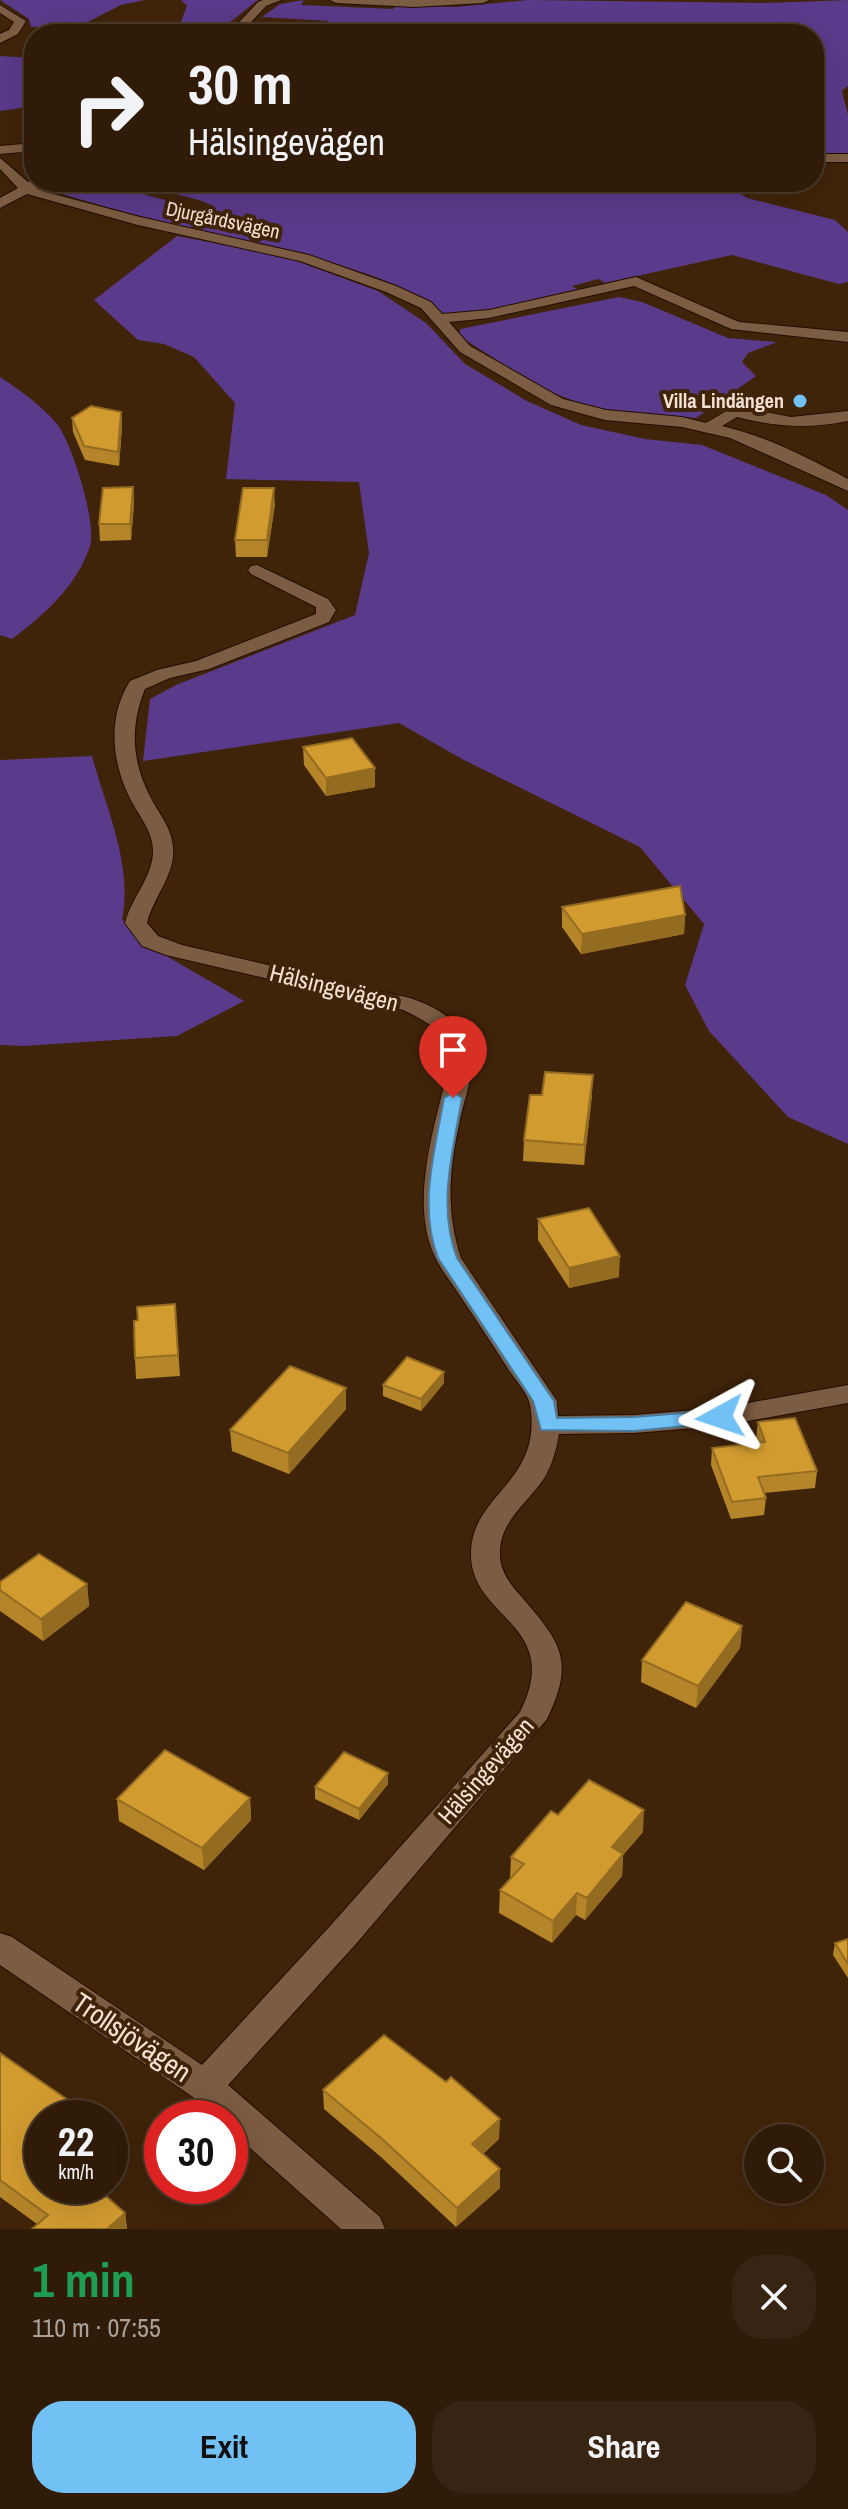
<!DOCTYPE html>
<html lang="en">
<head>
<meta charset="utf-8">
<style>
  body { margin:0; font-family:"Archivo Narrow",sans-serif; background:#382412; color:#f1f3f6; height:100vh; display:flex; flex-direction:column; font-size:30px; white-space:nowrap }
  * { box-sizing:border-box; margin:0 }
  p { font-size:26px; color:#a8a19c }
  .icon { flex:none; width:44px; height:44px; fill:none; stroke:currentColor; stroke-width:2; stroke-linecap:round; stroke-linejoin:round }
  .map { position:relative; height:2229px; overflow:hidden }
  .sheet { display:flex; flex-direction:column; background:#301b08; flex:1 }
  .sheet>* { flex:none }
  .banner { position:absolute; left:24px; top:24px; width:800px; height:168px; border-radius:32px; box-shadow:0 8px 32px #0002,0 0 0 2px #4b3929; background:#301b08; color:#f1f3f6; overflow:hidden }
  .fabs { position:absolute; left:744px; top:2124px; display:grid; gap:16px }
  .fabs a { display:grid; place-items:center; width:80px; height:80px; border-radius:50%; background:#301b08; box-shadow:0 8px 32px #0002,0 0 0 2px #4b3929; font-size:40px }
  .speed { position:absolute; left:24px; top:2100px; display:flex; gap:16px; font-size:40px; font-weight:700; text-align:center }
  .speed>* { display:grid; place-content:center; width:104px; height:104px; border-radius:50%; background:#301b08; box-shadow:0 8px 32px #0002,0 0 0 2px #4b3929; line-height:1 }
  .speed small { font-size:20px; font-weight:400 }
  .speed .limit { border:12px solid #d22; background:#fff; color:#111 }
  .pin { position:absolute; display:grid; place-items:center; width:68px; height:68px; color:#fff; margin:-82px -34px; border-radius:50% 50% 50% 0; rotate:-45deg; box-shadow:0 0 8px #0007 }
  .pin .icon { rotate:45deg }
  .me { position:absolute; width:88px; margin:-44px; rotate:265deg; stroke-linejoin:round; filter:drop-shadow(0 0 6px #0008) }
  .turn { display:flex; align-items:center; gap:28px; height:168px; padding:0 32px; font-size:36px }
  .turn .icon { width:104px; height:104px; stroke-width:2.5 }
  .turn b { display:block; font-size:56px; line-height:68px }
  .round { display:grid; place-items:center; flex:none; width:84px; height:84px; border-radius:32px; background:#382412 }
  .headline { display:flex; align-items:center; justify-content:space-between; height:136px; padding:0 32px }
  h1 { font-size:48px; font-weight:800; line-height:60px; color:#1e9e55 }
  .cta { display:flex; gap:16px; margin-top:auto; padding:16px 32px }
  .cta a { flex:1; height:92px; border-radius:32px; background:#72c1f5; color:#111; font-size:32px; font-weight:800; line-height:92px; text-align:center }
  .cta a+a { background:#382412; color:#f1f3f6 }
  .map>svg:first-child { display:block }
  .green { fill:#5a3a8a }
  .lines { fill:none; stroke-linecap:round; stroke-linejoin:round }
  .street-casing { stroke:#230e00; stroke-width:2 }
  .street { fill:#7c5c42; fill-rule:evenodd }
  .wall { fill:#b58529 }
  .shaded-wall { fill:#936c22 }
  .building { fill:#d29b30; stroke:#936c22; stroke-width:2 }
  .route { fill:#72c1f5; stroke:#4a7d9f; stroke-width:2 }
  .poi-dot { fill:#72c1f5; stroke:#40240a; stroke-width:3 }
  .labels { text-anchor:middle; stroke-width:8; stroke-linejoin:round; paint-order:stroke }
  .far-street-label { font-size:20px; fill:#f4e1d3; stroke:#40240a }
  .far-poi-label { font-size:20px; font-weight:bold; fill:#f4e1d3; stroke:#40240a; text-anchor:end }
  .street-label { font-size:24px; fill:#f4e1d3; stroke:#40240a }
  .near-street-label { font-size:28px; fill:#f4e1d3; stroke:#40240a }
</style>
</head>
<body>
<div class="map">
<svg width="848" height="2229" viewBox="0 0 848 2229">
  <rect width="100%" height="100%" fill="#40240a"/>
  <path class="green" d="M0,0H145L121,5L80,26L31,27L29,19Z
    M181,0H258L215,34H176L187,6Z
    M304,0L301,5L393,9L397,5L456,7L528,0L766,3L848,0V86L842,91L848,115V155H814V34H371L328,32V21L262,17L280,4Z
    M0,56L34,58V106L0,111Z
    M68,182H96L208,211L213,206L202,201L132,182H724L747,198L835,220L848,232V282L839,284L732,255L605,283L598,279L572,286L577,289L474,314L442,316C409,272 242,240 185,227C142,217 98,205 56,192Z
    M177,236L283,256L378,291L426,323L465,364L527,401L581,425L645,439L702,445L826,495L848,510V1144L788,1117L709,1031L685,985L704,924L640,847L462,759L399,723L143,761L150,699L176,685L355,615L369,553L359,482L226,479L235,403L194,357L164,344L138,340L94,300Z
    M619,297L642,302L728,338L777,342L748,353L742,362L756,376L696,418L592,408L541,388L459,336L460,329Z
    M0,377C19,389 42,406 57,424C72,443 97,523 90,546C77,586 44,615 12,639L0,635Z
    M92,756C106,809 133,864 122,919L139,940L244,1001L177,1036L24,1046L0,1045V760Z"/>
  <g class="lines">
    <defs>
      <path id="street" d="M263,0H281L266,6L240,34H228L258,2Z
        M330,0H489L483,3L414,7L336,3Z
        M0,5L26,21L18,34L0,43V34L9,30L14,22L0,13Z
        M34,143V151L0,154V146Z
        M814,154H848V162H814Z
        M0,158L28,182L34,179V182H45L36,188L42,191L140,217L309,255L396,286L431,302L442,314L489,310L636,277L739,322L848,332V342L731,329L634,286L489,318L449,322L470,346L563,399L606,410L682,417L706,423L735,406L791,417L848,411V421C810,429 774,427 737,417L722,426C766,436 809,458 848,479V491L730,438L682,427L605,420L551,405L460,352L421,308L386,292L300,261L138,225L27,194L0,208V198L18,188L0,169Z
        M257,565L328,599L336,610L329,622L209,669L170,678L145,689C129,728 132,765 153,802C161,816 172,830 173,847C176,874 153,897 147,923L158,936L182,945L410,998C434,1006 462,1021 470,1047C477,1071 463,1101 459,1125C449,1170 446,1213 461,1258L557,1401L558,1416L634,1415L720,1408L848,1385V1403L720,1426L634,1433L559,1434C556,1451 552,1466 543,1480C527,1503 500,1522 500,1552C499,1569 509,1583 520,1595C560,1642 576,1659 547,1719L355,1945L228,2085L380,2217L385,2229H341L230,2130V2118H217L193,2097L0,1965V1933L12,1937L202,2065L331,1925L520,1712C565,1622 468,1620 471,1551C473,1493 543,1482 530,1405C528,1393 515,1380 508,1369C492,1344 475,1318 458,1293C451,1282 441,1270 435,1257C413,1211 428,1149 440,1102C444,1085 451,1066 447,1049C443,1029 420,1018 403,1010L166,955L142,946L125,923C131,898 154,876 153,849C152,832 141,818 133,804C112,766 106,719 130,681L157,670L196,661L316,614V607L251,574L248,570L251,566Z"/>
    </defs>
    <use href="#street" class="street-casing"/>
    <use href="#street" class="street"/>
  </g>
  <path class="wall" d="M121,412L122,426L119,466L85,460L73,432L72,418Z
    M133,487L134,504L131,540L100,541L99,524Z
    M275,504L267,557H236L235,540Z
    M303,747L375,787L326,796L304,765Z
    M562,907L685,915L684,934L581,954L562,927Z
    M542,1095H592L584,1165L523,1161L524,1140Z
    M538,1219L619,1277L569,1288L538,1240Z
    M175,1304L180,1376L136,1379L135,1358L138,1320Z
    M444,1383L421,1411L383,1396V1385Z
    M346,1409L289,1474L232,1451L230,1430Z
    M758,1422L817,1471L815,1488L764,1493L766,1498L764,1515L731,1519L711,1465L712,1448L758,1443L756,1439Z
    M0,1582L87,1584L89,1606L43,1641L0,1611Z
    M742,1626L740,1648L696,1708L641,1682L642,1660Z
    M388,1784L359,1820L315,1799V1787Z
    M250,1798L251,1820L204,1870L119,1821L117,1799Z
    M558,1815L643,1832L623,1855L622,1876L585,1920L576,1915L552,1943L499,1913L500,1890L510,1879L511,1857Z
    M848,1939V1978L833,1955L835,1943Z
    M0,2053L42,2186L125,2213L127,2229H32L37,2224L0,2197Z
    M323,2090L499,2139L483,2154L500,2169V2188L456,2227L381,2157L324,2109Z"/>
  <path class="shaded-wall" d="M121,412L122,426L119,466L118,452Z
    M133,487L134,504L131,540L130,524Z
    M274,488L275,504L267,557V540Z
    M375,768V787L326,796V778Z
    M685,915L684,934L581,954L582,934Z
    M593,1075L592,1095L584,1165V1145Z
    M620,1256L619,1277L569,1288V1268Z
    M444,1372V1383L421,1411V1399Z
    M346,1388V1409L289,1474L288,1453Z
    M87,1584L89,1606L43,1641L41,1619Z
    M742,1626L740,1648L696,1708L698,1686Z
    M388,1773V1784L359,1820V1809Z
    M250,1798L251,1820L204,1870L202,1848Z
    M644,1810L643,1832L623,1855L622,1876L585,1920L587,1898L612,1847Z
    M577,1893L576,1915L552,1943L553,1921Z
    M500,2119L499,2139L472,2164V2144Z
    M500,2169V2188L456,2227L457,2208Z
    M125,2213L127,2229H107Z"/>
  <path class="building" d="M91,406L121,412L118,452L84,446L72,418Z
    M133,487L130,524H99L103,488Z
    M243,488H274L267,540H235Z
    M352,738L375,768L326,778L303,747Z
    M680,886L685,915L582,934L562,907Z
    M545,1072L593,1075L584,1145L524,1140L530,1095H542Z
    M589,1208L620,1256L569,1268L538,1219Z
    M175,1304L178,1355L135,1358L134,1321L138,1320L137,1307Z
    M407,1357L444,1372L421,1399L383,1385Z
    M290,1366L346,1388L288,1453L230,1430Z
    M795,1418L817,1471L758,1477L766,1498L732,1502L712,1448L765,1442L758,1422Z
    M39,1554L87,1584L41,1619L0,1590V1582Z
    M686,1602L742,1626L698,1686L642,1660Z
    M165,1750L250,1798L202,1848L117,1799Z
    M344,1752L388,1773L359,1809L315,1787Z
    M589,1780L644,1810L612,1847L623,1854L587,1898L577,1893L553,1921L500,1890L524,1864L511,1857L551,1811L558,1815Z
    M848,1939V1964L835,1943Z
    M384,2035L446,2082L451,2077L500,2119L472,2144L500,2169L457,2208L381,2138L323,2090Z
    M0,2053L94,2118H42V2186H95L125,2213L107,2229H32L48,2215L0,2180Z"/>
  <path class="route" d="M453,1092L462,1098C453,1151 437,1206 457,1258L554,1401L557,1418L634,1417L720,1410L727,1412L730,1417L727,1422L634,1431L541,1430L533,1401L438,1258C418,1206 435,1151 444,1098Z"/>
  <circle class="poi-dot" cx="800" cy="401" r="8"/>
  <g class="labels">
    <g class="far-street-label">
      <text transform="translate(223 220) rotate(12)" y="7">Djurgårdsvägen</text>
    </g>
    <g class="far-poi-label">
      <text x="784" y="408">Villa Lindängen</text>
    </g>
    <g class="street-label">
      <text transform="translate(334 988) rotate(14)" y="8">Hälsingevägen</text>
      <text transform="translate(486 1771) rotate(-49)" y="8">Hälsingevägen</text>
    </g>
    <g class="near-street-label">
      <text transform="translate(132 2037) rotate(34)" y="10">Trollsjövägen</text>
    </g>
  </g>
</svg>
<div class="fabs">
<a><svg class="icon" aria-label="search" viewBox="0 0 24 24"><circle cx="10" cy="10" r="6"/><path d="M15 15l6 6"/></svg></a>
</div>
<div class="speed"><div>22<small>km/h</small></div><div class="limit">30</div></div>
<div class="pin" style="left:453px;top:1098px;background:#d93025"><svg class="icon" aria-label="arrive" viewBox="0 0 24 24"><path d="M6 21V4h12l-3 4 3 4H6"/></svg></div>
<svg class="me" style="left:720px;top:1417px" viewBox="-20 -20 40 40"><path d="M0-17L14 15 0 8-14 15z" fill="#72c1f5" stroke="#fff" stroke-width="4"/></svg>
<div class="banner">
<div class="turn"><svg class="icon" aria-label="right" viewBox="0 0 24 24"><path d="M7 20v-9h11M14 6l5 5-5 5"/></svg><div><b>30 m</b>Hälsingevägen</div></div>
</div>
</div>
<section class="sheet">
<div class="headline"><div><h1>1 min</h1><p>110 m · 07:55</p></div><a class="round"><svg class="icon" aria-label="close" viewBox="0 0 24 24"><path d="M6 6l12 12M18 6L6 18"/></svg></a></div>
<div class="cta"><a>Exit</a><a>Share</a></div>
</section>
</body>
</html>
